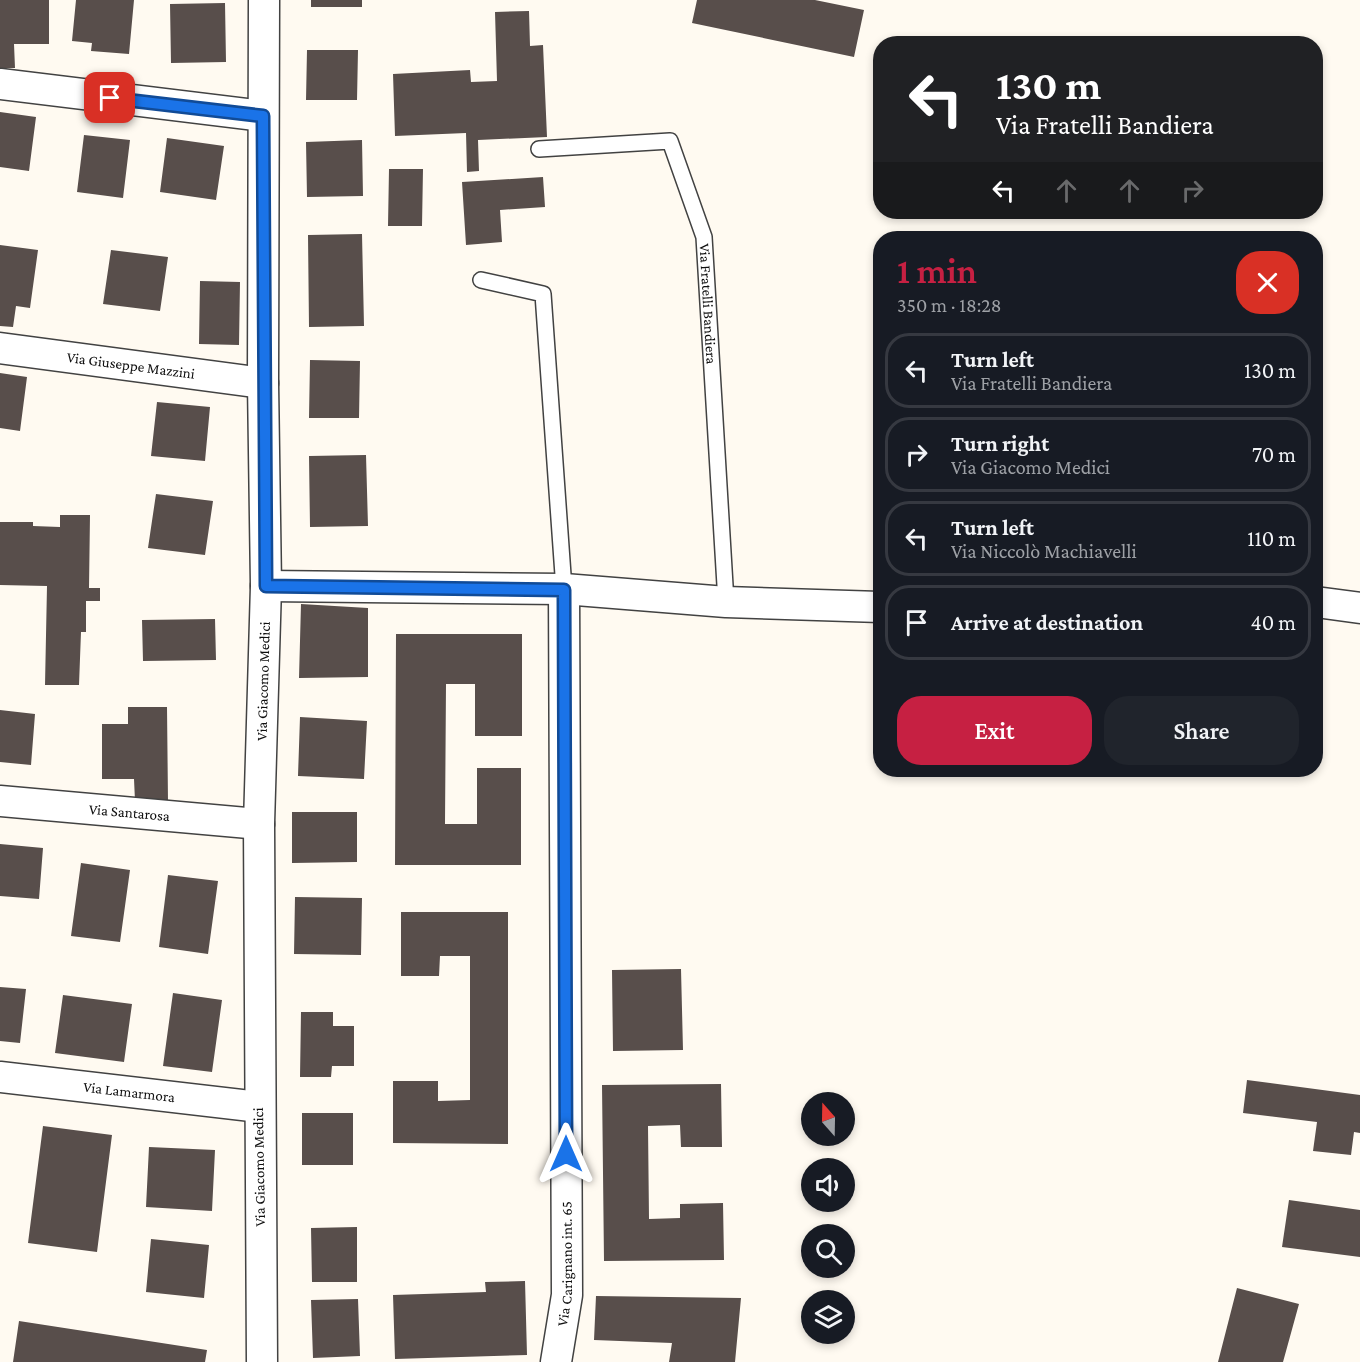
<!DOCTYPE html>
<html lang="en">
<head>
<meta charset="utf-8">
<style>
  body { margin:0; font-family:"Crimson Pro",serif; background:#20242c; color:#f1f3f6; height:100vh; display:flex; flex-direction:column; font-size:22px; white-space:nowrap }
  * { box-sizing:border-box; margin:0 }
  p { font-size:20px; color:#9ea1a6 }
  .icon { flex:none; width:33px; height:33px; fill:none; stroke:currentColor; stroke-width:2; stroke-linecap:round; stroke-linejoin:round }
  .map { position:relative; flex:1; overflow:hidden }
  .sheet { position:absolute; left:873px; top:231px; width:450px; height:546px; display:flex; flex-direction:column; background:#171b24; border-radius:24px; box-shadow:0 3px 9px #0003 }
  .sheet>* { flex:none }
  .guide { position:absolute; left:873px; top:36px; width:450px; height:183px; border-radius:24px; box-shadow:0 3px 9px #0003; background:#202124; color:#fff; overflow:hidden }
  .needle { width:39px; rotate:340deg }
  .controls { position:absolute; left:801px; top:1092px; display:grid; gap:12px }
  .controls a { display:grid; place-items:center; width:54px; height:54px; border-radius:50%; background:#171b24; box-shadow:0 3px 9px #0003; font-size:30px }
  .pin { position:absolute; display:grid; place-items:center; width:51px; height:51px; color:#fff; margin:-26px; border-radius:12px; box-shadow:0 3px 9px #0006 }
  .me { position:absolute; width:66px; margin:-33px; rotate:0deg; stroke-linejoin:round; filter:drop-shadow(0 0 4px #0008) }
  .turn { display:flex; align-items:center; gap:21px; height:126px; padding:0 24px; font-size:27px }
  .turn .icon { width:78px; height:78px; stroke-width:2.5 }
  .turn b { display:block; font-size:42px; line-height:51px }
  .lanes { display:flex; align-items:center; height:57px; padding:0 24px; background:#0003; justify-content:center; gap:30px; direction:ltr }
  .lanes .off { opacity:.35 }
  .round { display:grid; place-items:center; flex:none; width:63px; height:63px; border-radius:24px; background:#20242c }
  .headline { display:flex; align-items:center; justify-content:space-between; height:102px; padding:0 24px }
  h1 { font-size:36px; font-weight:600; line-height:45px; color:#c62042 }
  .primary-button { display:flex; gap:12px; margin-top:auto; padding:12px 24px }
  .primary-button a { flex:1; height:69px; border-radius:24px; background:#c62042; color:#fff; font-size:24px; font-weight:600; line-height:69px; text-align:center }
  .primary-button a+a { background:#20242c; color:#f1f3f6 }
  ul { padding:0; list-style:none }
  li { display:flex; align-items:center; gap:18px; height:75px; margin:0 12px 9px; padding:0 12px; border:3px solid #363941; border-radius:24px }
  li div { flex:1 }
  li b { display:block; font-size:22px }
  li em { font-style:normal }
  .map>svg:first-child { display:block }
  .building { fill:#584e4b }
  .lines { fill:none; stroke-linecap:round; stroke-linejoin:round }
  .lane-casing { stroke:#424242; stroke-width:18 }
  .street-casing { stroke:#424242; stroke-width:33 }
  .lane { stroke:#fff; stroke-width:15 }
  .street { stroke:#fff; stroke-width:30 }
  .route-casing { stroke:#114b97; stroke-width:15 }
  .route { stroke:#1a73e8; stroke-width:10 }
  .labels { text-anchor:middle; stroke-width:6; stroke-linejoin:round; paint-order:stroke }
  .street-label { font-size:15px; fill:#0f0f0f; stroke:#fff }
</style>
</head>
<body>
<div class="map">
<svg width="1360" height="1362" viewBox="0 0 1360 1362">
  <rect width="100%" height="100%" fill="#fffaf1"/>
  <path class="building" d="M0,0H49V44H14L15,68H0Z
    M76,0H134L129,54L91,51L92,43L72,41Z
    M311,0H362V7H311Z
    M697,0H815L864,10L854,57L692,23Z
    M225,3L226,62L171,63L170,4Z
    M529,11L530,46L543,45L547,137L478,140L479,171L467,172L466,133L395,136L393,74L470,70L471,82L497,81L495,12Z
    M307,50H358L357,100H306Z
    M0,112L36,117L29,171L0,167Z
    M84,135L130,140L123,198L77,192Z
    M167,138L224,146L216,200L160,192Z
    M362,140L363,196L307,197L306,142Z
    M389,169H423L422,226H388Z
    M543,177L545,207L500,210L502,242L466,245L462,182Z
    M362,234L364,326L309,327L308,235Z
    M0,245L38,250L30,308L16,306L13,327L0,326Z
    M111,250L168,257L160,311L103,304Z
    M200,281L240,282L239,345L199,344Z
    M310,360L360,361L359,418H309Z
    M0,373L27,377L20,431L0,428Z
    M157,402L210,407L205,461L151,456Z
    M366,455L368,526L310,527L309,456Z
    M156,494L213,501L205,555L148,548Z
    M60,515H90L89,588H100V601H86V632H81L79,685H45L47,586L0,585V522H33V526L60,527Z
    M301,604L368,608V677L299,678Z
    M215,619L216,660L143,661L142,620Z
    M396,634H522V736H475V684H446L445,824H477V768H521V865H395Z
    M128,707H167L168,801H135L134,779H102V724H128Z
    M0,710L35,714L31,765L0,762Z
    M300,717L367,721L364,779L298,776Z
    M292,812H357V862L292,863Z
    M0,844L43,848L39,899L0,896Z
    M81,863L130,870L120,942L71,936Z
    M168,875L218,881L208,954L159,947Z
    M295,897L362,898L361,955L294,954Z
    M401,912H508V1144L393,1143V1081H438V1101L470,1100V956H440L439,976H401Z
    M681,969L683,1050L613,1051L612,970Z
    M0,987L26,989L20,1043L0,1041Z
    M173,993L222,1000L212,1072L163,1066Z
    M63,995L132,1004L124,1062L55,1053Z
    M301,1012H333V1026H354V1066H332L331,1077H300Z
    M1247,1080L1360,1095V1133L1354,1132L1351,1155L1313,1151L1317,1122L1243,1113Z
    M721,1084L722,1147H681L680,1125L648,1126L649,1219L680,1218V1204L723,1203L724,1260L604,1261L602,1085Z
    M302,1113H353V1165H302Z
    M43,1126L112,1135L97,1252L28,1243Z
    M149,1147L215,1150L212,1211L146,1207Z
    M1289,1200L1360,1210V1257L1282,1247Z
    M357,1227V1282H312L311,1228Z
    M151,1239L209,1245L204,1298L146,1292Z
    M525,1281L527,1355L395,1359L393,1295L486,1292L485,1282Z
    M1237,1288L1299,1304L1283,1362H1218Z
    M596,1296L741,1298L735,1362H669L672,1343L594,1340Z
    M358,1299L360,1356L313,1358L311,1300Z
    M19,1321L207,1350L205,1362H13Z"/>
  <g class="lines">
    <defs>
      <g id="lane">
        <path id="s1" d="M539,149L670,141L704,237L726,602"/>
        <path d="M481,280L543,294L564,589"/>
      </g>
      <g id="street">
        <path d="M0,84L263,116"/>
        <path id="s2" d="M0,348L263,383"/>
        <path d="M266,586L564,589L726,602L880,607"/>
        <path d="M1316,602L1360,608"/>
        <path id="s3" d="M0,801L259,824"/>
        <path id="s4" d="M0,1077L259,1107"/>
        <path id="s5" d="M262,1362L259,824L266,586L263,383L264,0"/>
        <path id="s6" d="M556,1362L567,1295L564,589"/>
      </g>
    </defs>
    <use href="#lane" class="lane-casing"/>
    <use href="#street" class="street-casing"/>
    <use href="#lane" class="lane"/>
    <use href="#street" class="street"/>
  </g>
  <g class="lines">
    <defs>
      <path id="route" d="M110,98L263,116L266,586L564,590L566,1154"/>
    </defs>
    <use href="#route" class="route-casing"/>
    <use href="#route" class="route"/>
  </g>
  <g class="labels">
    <g class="street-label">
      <text dy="5" stroke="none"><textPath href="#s1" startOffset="300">Via Fratelli Bandiera</textPath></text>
      <text dy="5" stroke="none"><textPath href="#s2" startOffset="132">Via Giuseppe Mazzini</textPath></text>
      <text dy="5" stroke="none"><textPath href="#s5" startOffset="681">Via Giacomo Medici</textPath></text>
      <text dy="5" stroke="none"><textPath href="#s3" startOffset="130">Via Santarosa</textPath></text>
      <text dy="5" stroke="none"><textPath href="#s4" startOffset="130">Via Lamarmora</textPath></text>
      <text transform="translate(259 1167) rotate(-91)" y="5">Via Giacomo Medici</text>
      <text dy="5" stroke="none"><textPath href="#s6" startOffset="99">Via Carignano int. 65</textPath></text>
    </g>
  </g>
</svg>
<div class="controls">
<a><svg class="needle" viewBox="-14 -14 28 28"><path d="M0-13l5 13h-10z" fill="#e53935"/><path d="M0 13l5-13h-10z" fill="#9ea1a6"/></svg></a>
<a><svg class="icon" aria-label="sound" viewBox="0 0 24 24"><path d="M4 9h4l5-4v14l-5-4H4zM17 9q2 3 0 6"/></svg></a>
<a><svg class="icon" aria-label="search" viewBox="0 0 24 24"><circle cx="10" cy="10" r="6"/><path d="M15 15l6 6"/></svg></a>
<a><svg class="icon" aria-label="layers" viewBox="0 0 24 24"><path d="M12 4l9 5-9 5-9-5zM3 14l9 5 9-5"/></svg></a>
</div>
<div class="pin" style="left:110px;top:98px;background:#d93025"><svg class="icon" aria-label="arrive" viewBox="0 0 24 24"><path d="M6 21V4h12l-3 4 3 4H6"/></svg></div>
<svg class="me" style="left:566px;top:1154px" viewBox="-20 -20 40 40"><path d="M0-17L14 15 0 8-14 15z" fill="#1a73e8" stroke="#fff" stroke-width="4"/></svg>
<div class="guide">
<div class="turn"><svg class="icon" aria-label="left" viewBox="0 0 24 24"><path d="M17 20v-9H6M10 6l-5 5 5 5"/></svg><div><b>130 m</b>Via Fratelli Bandiera</div></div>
<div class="lanes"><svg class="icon" aria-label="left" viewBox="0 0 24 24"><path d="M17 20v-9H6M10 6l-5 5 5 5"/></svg><svg class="icon off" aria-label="ahead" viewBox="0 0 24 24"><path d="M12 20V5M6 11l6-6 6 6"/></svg><svg class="icon off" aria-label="ahead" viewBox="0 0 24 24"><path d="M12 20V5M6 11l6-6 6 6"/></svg><svg class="icon off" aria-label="right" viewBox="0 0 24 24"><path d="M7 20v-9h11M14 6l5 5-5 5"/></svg></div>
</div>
<section class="sheet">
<div class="headline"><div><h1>1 min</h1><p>350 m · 18:28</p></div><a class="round" style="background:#d93025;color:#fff"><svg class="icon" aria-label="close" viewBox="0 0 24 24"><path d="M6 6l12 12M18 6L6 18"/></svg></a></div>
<ul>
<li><svg class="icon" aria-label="left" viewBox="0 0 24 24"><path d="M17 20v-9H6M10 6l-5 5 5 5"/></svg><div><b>Turn left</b><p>Via Fratelli Bandiera</p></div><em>130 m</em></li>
<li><svg class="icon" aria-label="right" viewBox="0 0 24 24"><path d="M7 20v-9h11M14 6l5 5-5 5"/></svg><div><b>Turn right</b><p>Via Giacomo Medici</p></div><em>70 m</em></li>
<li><svg class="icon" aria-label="left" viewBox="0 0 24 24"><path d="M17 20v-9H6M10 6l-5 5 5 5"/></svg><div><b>Turn left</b><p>Via Niccolò Machiavelli</p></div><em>110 m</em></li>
<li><svg class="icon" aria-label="arrive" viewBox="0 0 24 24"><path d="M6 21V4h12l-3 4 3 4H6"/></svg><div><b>Arrive at destination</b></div><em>40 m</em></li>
</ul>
<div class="primary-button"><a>Exit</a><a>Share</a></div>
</section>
</div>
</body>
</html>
